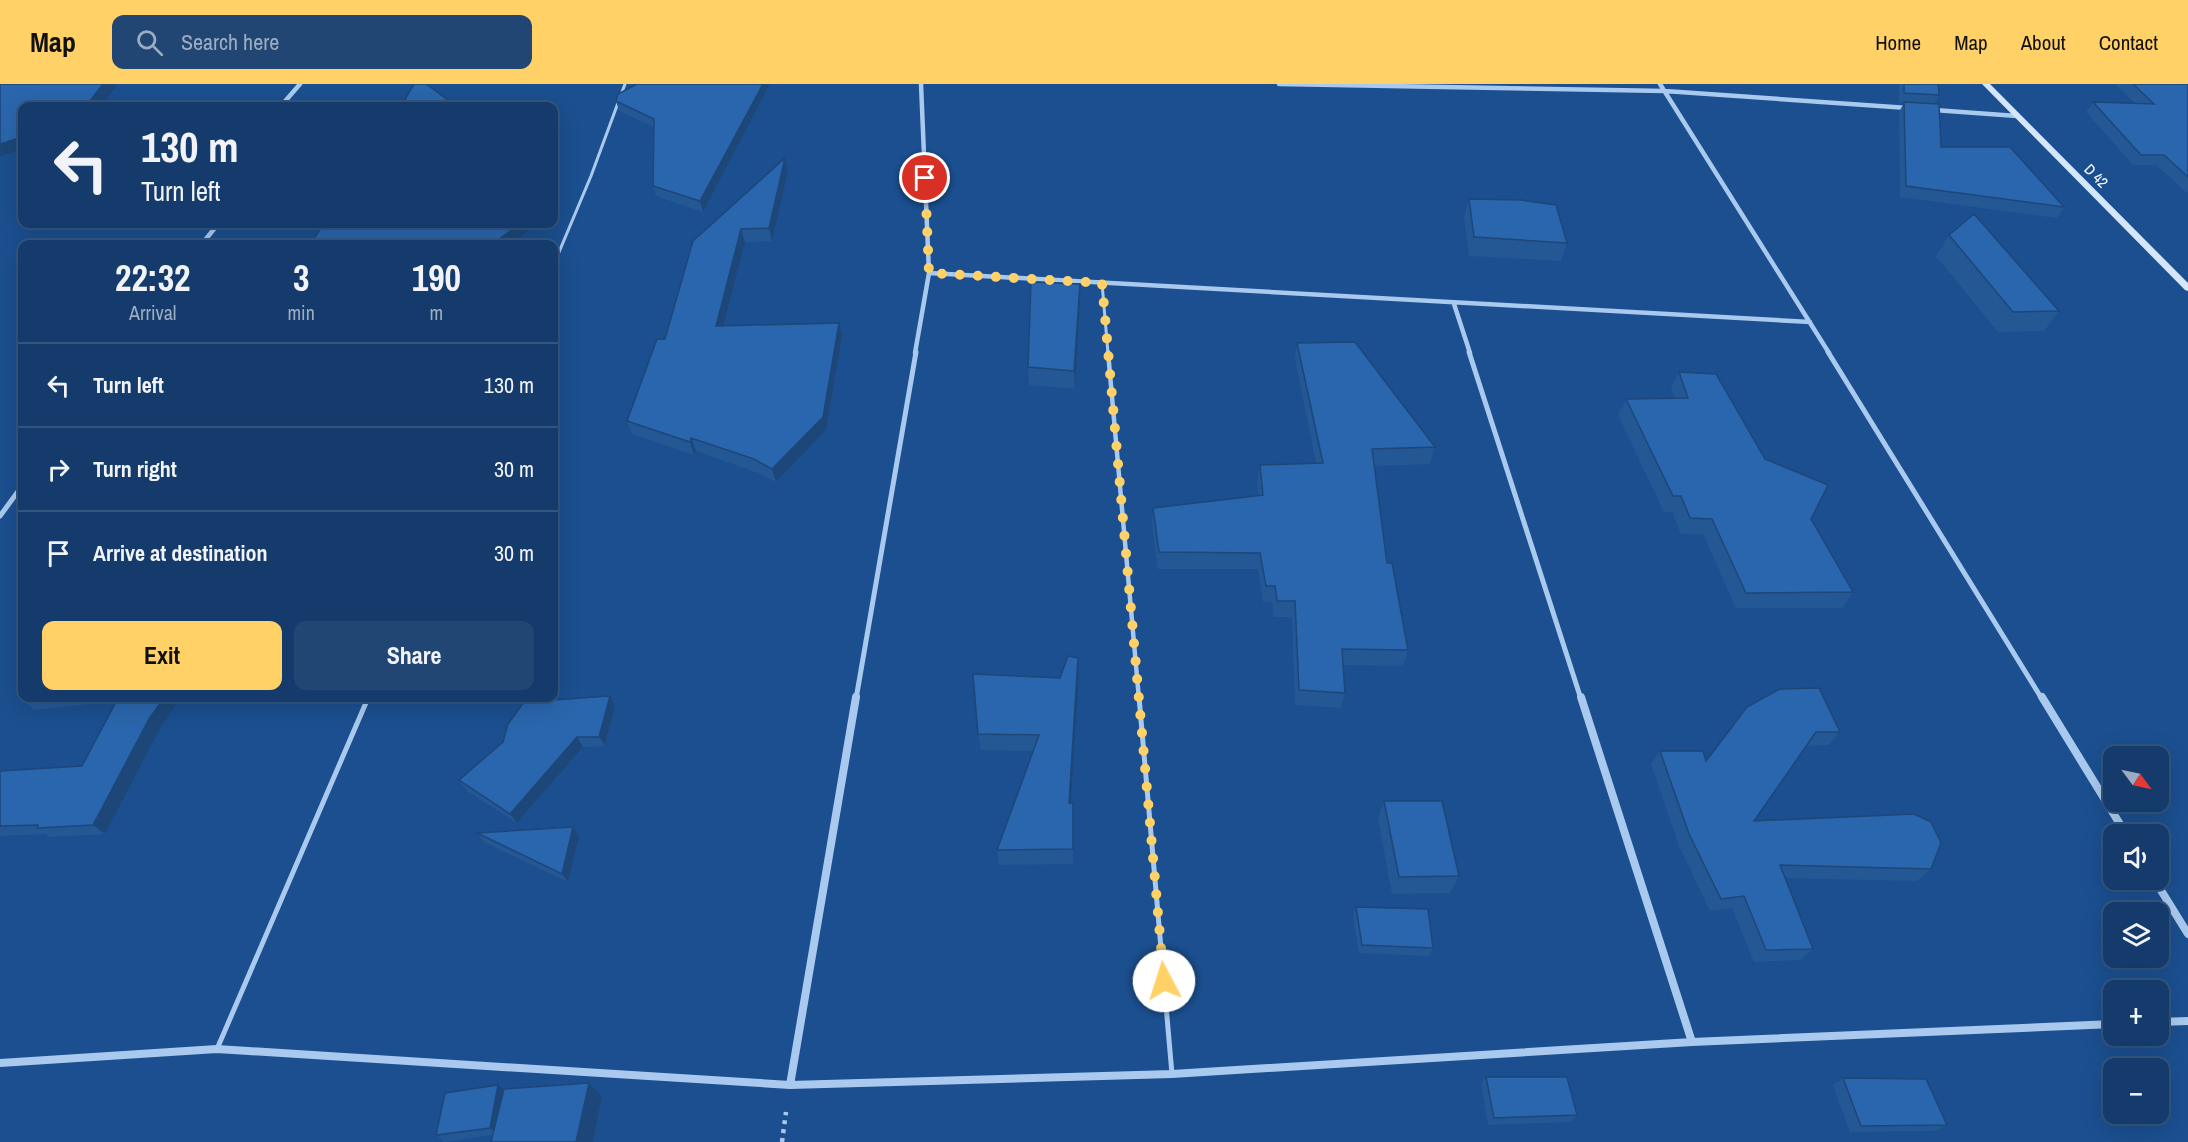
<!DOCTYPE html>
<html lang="en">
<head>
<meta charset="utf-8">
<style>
  body { margin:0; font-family:"Archivo Narrow",sans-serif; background:#214673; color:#f1f3f6; height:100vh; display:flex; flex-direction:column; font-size:22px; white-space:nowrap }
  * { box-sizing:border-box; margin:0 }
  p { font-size:20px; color:#9dadc1 }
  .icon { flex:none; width:33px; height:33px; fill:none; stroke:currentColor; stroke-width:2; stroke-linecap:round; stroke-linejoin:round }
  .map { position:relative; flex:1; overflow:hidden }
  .details { position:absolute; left:18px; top:156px; width:540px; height:462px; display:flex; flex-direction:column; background:#143b6b; border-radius:12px; box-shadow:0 6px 24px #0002,0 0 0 2px #33557e }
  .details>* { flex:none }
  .guide { position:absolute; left:18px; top:18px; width:540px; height:126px; border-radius:12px; box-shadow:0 6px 24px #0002,0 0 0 2px #33557e; background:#143b6b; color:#f1f3f6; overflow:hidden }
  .needle { width:39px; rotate:123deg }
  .buttons { position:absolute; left:2103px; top:662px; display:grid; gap:12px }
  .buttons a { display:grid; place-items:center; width:66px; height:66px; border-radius:12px; background:#143b6b; box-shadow:0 6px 24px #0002,0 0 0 2px #33557e; font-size:30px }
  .pin { position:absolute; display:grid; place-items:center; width:51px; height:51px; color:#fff; margin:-26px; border:3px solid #fff; border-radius:50%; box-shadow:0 2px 6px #0007 }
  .me { position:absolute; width:66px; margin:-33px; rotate:355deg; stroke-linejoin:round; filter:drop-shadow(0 0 4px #0008) }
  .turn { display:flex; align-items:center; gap:21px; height:126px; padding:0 24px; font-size:27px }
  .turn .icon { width:78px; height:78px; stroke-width:2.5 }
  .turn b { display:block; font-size:42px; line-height:51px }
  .eta { display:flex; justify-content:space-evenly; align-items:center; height:102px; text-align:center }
  .eta b { font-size:36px; font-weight:800; line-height:42px }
  .button { display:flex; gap:12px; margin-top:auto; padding:12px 24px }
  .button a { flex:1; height:69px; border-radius:12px; background:#ffd166; color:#111; font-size:24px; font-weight:800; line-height:69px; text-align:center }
  .button a+a { background:#214673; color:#f1f3f6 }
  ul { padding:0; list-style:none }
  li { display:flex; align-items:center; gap:18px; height:84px; padding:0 24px; border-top:2px solid #33557e }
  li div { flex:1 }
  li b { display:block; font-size:22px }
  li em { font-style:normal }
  header { display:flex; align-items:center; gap:36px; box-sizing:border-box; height:84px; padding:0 30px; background:#ffd166; color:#111 }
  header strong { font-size:28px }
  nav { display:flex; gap:33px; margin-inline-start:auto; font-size:21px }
  .search { width:420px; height:54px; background:#214673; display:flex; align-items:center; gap:15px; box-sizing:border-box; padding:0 21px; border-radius:12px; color:#9dadc1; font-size:22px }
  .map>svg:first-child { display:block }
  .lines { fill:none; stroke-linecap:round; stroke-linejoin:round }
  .path { stroke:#a9c9ee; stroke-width:4.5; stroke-dasharray:4 5; stroke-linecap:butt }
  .lane-far2 { stroke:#a9c9ee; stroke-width:3 }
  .lane-far1 { stroke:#a9c9ee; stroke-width:4.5 }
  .lane { stroke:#a9c9ee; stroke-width:5 }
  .street-far2 { stroke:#a9c9ee; stroke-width:4.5 }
  .street-far1 { stroke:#a9c9ee; stroke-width:5 }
  .street { stroke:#a9c9ee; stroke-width:8 }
  .secondary { fill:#d6e6fa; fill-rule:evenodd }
  .wall { fill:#245895 }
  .shaded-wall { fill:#1d4779 }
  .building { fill:#2a66ad; stroke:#1d4779; stroke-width:1.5 }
  .route { stroke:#ffd166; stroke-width:10; stroke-dasharray:0 18 }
  .labels { text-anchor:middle; stroke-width:6; stroke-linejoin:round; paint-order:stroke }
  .far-street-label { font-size:15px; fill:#fff; stroke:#1b4f8f }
</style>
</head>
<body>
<header>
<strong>Map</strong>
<div class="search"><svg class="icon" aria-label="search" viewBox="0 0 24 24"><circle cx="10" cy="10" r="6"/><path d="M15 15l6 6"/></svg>Search here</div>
<nav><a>Home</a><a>Map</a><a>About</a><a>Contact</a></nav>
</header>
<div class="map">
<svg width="2188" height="1058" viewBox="0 0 2188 1058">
  <rect width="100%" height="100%" fill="#1b4f8f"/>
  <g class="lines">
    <path class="path" d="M782,1058L786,1028"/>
    <path class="lane-far2" d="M554,180L591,92L625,0
      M1102,199L1108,269"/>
    <path class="lane-far1" d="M1108,268L1139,615"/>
    <path class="lane" d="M1139,613L1172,990
      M217,965L368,614"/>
    <path class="street-far2" d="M1279,0L1665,7L1908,24
      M1660,0L1829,269
      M281,22L300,0
      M1934,26L2017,32
      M202,160L218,140
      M929,189L1810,238
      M1454,220L1470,269
      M915,269L929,189L921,0"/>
    <path class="street-far1" d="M1469,268L1581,615
      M1828,268L2042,615
      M0,432L22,402
      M856,615L916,268"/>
    <path class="street" d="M1581,613L1692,958
      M2042,613L2126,750
      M2154,795L2188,850
      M2158,938L2188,937
      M0,979L217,965L790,1001L1172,990L1692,958L2114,940
      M790,1001L856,613"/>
    <path class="secondary" d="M1982,0H1990L2188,199V207L2185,206Z"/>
  </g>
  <path class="wall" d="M637,0H770L703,128L656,112L653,102L654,43L619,27L616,17Z
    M1899,0H1938L1939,11L1934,20L1941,63L2064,123L2057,134L1900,113L1899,28L1904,19H1899Z
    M2117,0H2188V108H2186L2156,81H2133L2086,28L2093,18L2136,20L2116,1Z
    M785,74L788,87L772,157L745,158L724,242L842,253L826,346L776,398L758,389L696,367L694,371L632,350L627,337L665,255Z
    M1469,115L1567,159L1561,177L1469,172L1464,133Z
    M1949,151L2059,227L2044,247L1998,248L1936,172Z
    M1080,200V218L1075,305L1029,301L1028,283Z
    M1297,259L1435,363L1430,380L1374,382L1387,479L1408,566L1403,582L1343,581L1345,609L1341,624L1295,621L1292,533H1274L1272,518H1263L1258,485H1158L1152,440L1153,424L1259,411L1257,398L1260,381L1316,379L1295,275Z
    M1679,288L1765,375L1811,435L1853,508L1842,524H1736L1703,450H1681L1672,428H1664L1618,331L1626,315L1675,314L1671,304Z
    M1078,574L1079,591L1071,719H1073V780L999,781L997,766L1033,667L981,666L978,650L1060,594Z
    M24,614H180L160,645L105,750L49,753L45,750L0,752V687L82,682L117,617L34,626L22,616Z
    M615,622L605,662L583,663L517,739L466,706L459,696Z
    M1747,623L1840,648L1829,661L1807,662L1754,737L1931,785L1917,797L1785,794L1813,865L1800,876L1754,878L1732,824L1710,827L1679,762L1651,680L1660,667L1706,677Z
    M1384,717L1459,792L1450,809L1392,810L1378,735Z
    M477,749L579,752L568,798L484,758Z
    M1356,823L1433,864L1429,872L1359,869L1353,832Z
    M1486,993L1577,1031L1570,1038L1488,1041L1481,1000Z
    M1843,994L1947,1041L1935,1047L1850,1048L1833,1001Z
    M589,999L602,1012L492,1051L445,1058L436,1051L498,1001L504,1006Z"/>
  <path class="shaded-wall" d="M103,0H118L101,22H86Z
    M763,0H770L703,128L700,117Z
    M22,53V66L0,72V60Z
    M785,74L788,87L772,157L769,144Z
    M554,93L558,103L554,114Z
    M520,140H539L510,160H492Z
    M741,145L745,158L720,256L716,242Z
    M1080,200V218L1075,305L1074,287Z
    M839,239L842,253L826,346L776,398L772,385Z
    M691,354L696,367L694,371L690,358Z
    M1078,574L1079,591L1070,734L1069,719Z
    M610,612L615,622L605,662L599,653Z
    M164,614H180L160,645L105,750L93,741L149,635Z
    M577,653L583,663L517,739L510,730Z
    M573,743L579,752L568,798L562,790Z
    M589,999L602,1012L593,1058H576Z
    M498,1001L507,1008L498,1051L490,1044Z"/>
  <path class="building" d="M0,0H103L86,22H22V53L0,60Z
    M414,0H426L456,22H401Z
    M637,0H763L700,117L653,102L654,35L616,17L618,10Z
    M1904,0H1938L1939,11L1904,9Z
    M2133,0H2188V93L2164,71H2141L2093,18L2154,20Z
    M1904,18L1939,20L1941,63H2010L2064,123L1906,102Z
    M785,74L769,144L741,145L716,242L839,239L823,333L772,385L754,375L691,354L690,358L627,337L657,255H665L693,157Z
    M1469,115L1521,116L1556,121L1567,159L1474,153Z
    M1974,130L2059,227L2013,228L1949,151Z
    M324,140H520L492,160H310Z
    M1031,198L1080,200L1074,287L1028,283Z
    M1355,258L1435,363L1372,365L1387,479H1392L1408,566L1342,565L1345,609L1299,606L1295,517H1277L1275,502H1266L1260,469L1159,468L1153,424L1263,411L1260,381L1323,379L1297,259Z
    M1679,288L1716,290L1765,375L1828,401L1811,435L1853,508L1746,509L1712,435L1690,434L1681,412H1673L1626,315L1688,314Z
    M1068,572L1078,574L1069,719H1073V765L997,766L1039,651L978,650L973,590L1060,594Z
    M1819,604L1840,648H1816L1754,737L1914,730L1931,738L1941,759L1931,785L1780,781L1813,865L1766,866L1744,812L1721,815L1689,750L1660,667H1703L1706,677L1747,623L1780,605Z
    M610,612L599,653H577L510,730L459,696L503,658L508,640L524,618Z
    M24,614H46L22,616Z
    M118,614H164L149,635L93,741L37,744L38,741L0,742V687L82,682Z
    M1384,717H1442L1459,792L1399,793Z
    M573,743L562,790L477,749Z
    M1356,823L1428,825L1433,864L1362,861Z
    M1486,993H1567L1577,1031L1494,1034Z
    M1843,994L1926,995L1947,1041L1861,1042Z
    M589,999L576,1058H491L504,1005Z
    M498,1001L490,1044L436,1051L445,1009Z"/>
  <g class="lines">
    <path class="route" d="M925,94L929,189L1102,199L1164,897"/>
  </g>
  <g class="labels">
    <g class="far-street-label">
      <text transform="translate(2096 92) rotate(45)" y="5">D 42</text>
    </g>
  </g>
</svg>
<div class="buttons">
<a><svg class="needle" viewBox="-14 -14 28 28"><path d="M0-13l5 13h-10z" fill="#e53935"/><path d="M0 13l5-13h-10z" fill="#9dadc1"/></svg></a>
<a><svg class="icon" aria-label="sound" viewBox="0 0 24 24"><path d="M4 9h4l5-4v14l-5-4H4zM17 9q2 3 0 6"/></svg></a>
<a><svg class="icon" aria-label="layers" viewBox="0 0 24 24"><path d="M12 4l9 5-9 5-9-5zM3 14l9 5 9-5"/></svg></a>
<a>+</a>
<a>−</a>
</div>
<div class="pin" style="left:925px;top:94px;background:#d93025"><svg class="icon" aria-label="arrive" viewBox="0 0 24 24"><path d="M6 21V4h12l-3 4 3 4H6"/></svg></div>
<svg class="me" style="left:1164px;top:897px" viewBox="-20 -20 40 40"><circle r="19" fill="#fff"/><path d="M0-13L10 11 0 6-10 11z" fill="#ffd166"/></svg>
<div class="guide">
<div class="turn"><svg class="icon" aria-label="left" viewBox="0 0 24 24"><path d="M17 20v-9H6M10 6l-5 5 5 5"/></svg><div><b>130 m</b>Turn left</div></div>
</div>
<section class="details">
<div class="eta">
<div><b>22:32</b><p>Arrival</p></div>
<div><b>3</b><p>min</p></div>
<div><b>190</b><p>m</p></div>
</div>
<ul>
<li><svg class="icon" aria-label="left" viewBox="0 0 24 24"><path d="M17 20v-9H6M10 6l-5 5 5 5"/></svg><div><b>Turn left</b></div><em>130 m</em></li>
<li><svg class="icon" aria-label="right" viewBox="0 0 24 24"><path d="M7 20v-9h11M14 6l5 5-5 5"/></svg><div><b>Turn right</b></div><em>30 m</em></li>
<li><svg class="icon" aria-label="arrive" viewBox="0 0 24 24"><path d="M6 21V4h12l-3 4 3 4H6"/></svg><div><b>Arrive at destination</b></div><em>30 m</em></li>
</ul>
<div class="button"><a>Exit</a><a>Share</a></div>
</section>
</div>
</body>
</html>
